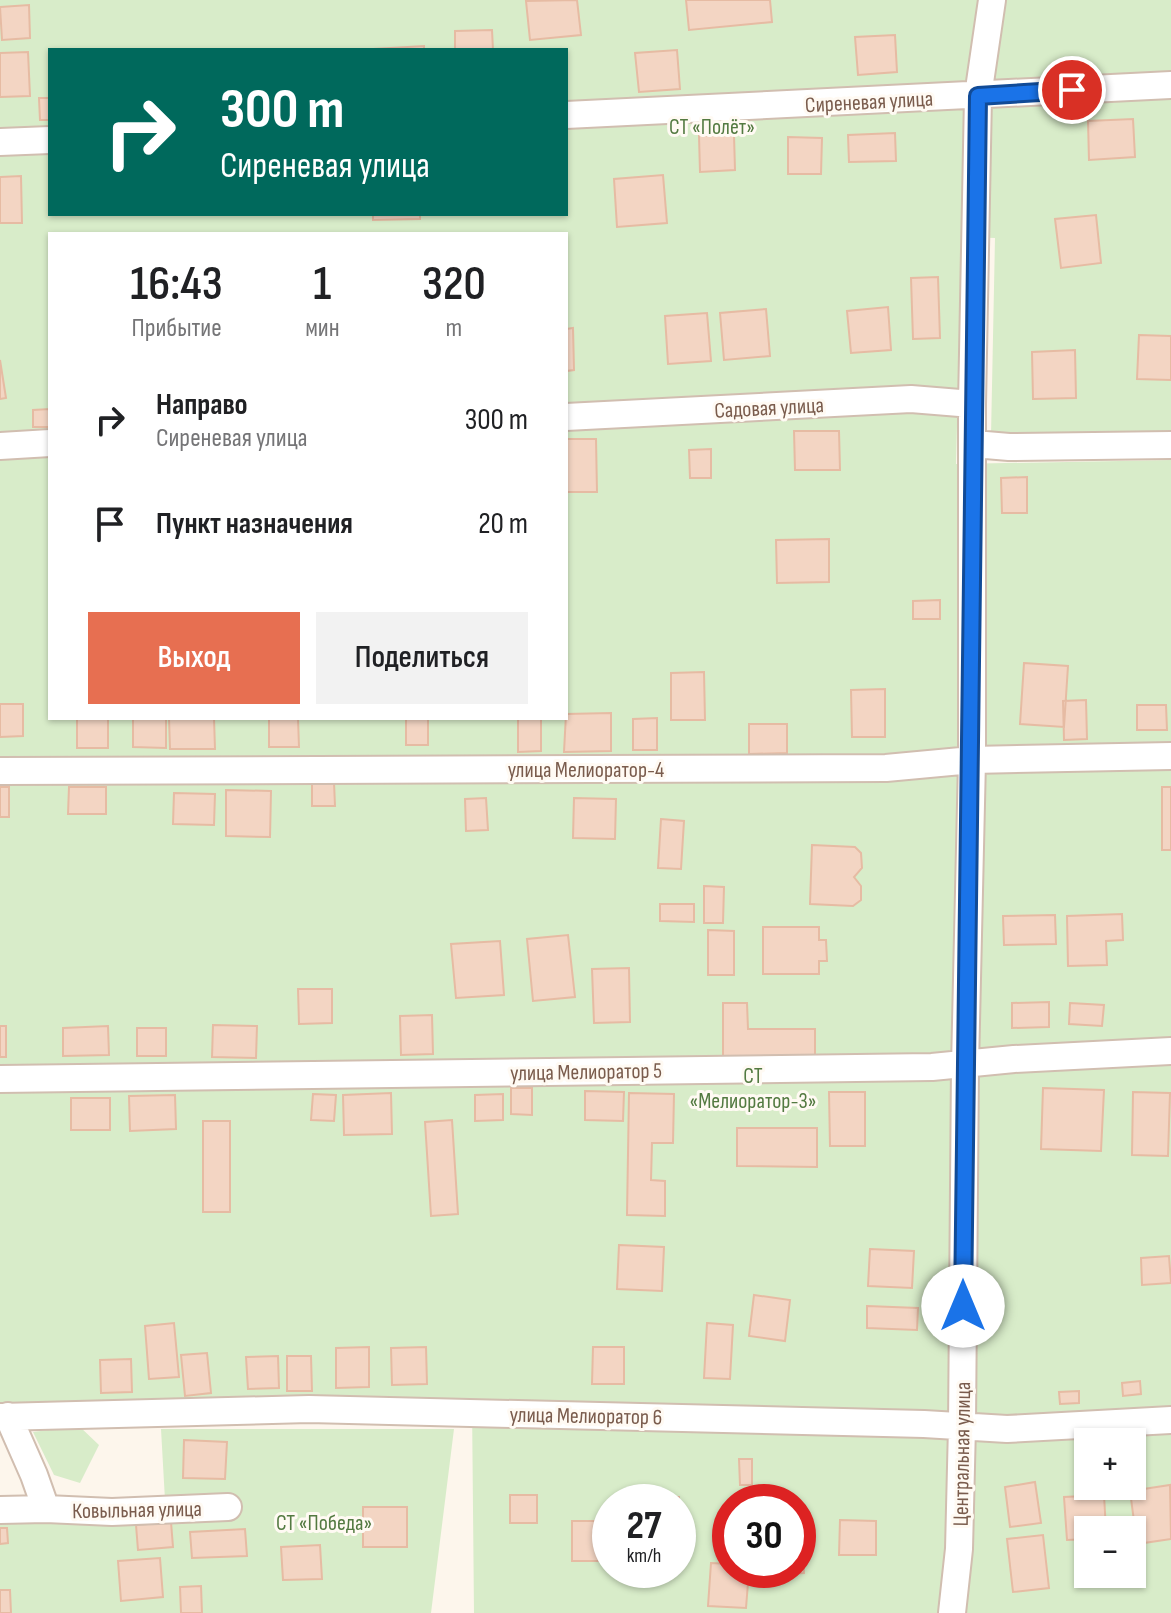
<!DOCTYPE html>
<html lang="ru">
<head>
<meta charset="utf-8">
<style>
  body { margin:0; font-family:"Sofia Sans Condensed",sans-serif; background:#f2f2f2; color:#202124; height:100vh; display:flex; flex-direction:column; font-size:30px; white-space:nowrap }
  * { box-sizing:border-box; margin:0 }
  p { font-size:26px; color:#757577 }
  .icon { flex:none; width:44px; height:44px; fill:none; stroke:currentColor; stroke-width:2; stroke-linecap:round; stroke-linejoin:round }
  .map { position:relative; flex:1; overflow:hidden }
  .details { position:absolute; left:48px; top:232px; width:520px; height:488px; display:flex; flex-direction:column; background:#fff; border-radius:0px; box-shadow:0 2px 6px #0004 }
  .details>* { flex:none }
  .hud { position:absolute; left:48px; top:48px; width:520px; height:168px; border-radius:0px; box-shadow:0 2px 6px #0004; background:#00695c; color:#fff; overflow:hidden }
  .fabs { position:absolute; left:1074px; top:1428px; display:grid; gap:16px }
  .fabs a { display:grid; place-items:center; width:72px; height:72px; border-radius:0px; background:#fff; box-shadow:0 2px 6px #0004; font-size:40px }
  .speed { position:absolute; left:592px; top:1484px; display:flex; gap:16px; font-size:40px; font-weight:700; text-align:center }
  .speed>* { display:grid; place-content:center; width:104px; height:104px; border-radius:50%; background:#fff; box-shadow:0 2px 6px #0004; line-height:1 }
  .speed small { font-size:20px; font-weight:400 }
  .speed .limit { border:12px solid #d22; background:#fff; color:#111 }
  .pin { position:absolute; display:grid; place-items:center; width:68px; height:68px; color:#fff; margin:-34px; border:4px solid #fff; border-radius:50%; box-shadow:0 2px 8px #0007 }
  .me { position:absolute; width:88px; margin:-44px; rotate:0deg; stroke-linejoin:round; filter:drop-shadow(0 0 6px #0008) }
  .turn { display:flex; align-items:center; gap:28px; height:168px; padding:0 40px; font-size:36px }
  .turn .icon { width:104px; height:104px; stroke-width:2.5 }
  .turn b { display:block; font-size:56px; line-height:68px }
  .eta { display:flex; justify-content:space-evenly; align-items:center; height:136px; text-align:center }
  .eta b { font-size:48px; font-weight:600; line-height:56px }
  .button { display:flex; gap:16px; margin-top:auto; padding:16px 40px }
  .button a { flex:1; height:92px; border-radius:0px; background:#e76f51; color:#fff; font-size:32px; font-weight:600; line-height:92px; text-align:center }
  .button a+a { background:#f2f2f2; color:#202124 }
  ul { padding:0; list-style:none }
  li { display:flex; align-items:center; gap:24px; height:104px; padding:0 40px }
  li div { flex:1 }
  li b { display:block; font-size:30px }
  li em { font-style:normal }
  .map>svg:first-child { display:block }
  .green { fill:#d8ecc9; fill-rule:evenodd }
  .building { fill:#f3d5c3; stroke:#e6bba3; stroke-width:2 }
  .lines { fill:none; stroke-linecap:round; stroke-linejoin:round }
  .street-casing { stroke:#d1beb0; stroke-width:30 }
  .street { stroke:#fff; stroke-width:26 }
  .route-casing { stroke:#114b97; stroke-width:20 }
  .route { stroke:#1a73e8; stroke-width:14 }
  .labels { text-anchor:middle; stroke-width:6; stroke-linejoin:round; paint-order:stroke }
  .street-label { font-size:22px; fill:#7a5c4d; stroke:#fffaf3 }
  .park-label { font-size:22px; fill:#537a41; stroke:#fffaf3 }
</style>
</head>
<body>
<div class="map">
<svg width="1171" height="1613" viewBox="0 0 1171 1613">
  <rect width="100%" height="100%" fill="#fdf6ec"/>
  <path class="green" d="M0,0H1171V432L991,436L995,238L962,237L956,464L1171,460V1613H474L472,1404L0,1411ZM50,50H566V214H50ZM50,234H566V718H50ZM1088,1442H1132V1486H1088ZM610,1502H678V1570H610ZM730,1502H798V1570H730ZM1088,1530H1132V1574H1088Z
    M79,1426L99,1445L80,1483L54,1475L33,1432Z
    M161,1429H454L431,1613H0V1521L166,1518Z"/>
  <path class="building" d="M577,0L581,35L530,40L526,1Z
    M686,0H770L772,22L689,30Z
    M29,5L30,38L2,40L0,7Z
    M492,30L493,50H455V31Z
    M895,35L897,72L858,75L855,37Z
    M424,46V50H374V49Z
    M677,50L680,89L639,92L635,53Z
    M28,52L30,96L0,97V53Z
    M39,98H50V120H40Z
    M1133,119L1135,157L1089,160L1088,121Z
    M895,133L896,161L849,162L848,135Z
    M734,135L735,170L700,172L699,136Z
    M788,137L822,138L821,174H788Z
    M663,175L667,223L617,227L614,179Z
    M21,176L22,223H0V177Z
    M373,214H420V219L373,220Z
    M1096,215L1101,263L1061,268L1055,219Z
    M938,277L940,338L913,339L911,278Z
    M888,307L891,350L851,353L847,311Z
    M766,309L770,356L724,360L720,313Z
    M707,313L711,361L668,364L665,316Z
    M573,328L574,370L566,371V329Z
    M1139,335L1171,336V380L1137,379Z
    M1075,350L1076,398L1033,399L1032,352Z
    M0,360L6,398L0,399Z
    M50,409V427H33V410Z
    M794,431H839L840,470H795Z
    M566,439H596L597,492H566Z
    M711,449V478H690L689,450Z
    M1027,477V513H1002L1001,478Z
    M829,539V582L777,583L776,540Z
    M940,600V619H913V601Z
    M1024,663L1068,666L1064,727L1020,724Z
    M704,672L705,720H671V673Z
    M885,689V737H852L851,690Z
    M1086,700L1087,739L1064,740L1063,701Z
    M0,704H23V736L0,737Z
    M1137,705H1166L1167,730H1137Z
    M611,713V751L564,752L566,714Z
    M77,718H108V748H77Z
    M133,718H166V748L133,747Z
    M169,718H214L215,749H170Z
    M269,718H298L299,747H269Z
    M406,718H428V745H406Z
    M518,718H541V751L518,752Z
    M657,718V750H633V719Z
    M749,724H787V753L749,754Z
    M312,782H334L335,806H312Z
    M0,787H9V817H0Z
    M69,787H106V814H68Z
    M1162,787H1171V850H1162Z
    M226,790L271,791L270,837L226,836Z
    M174,793L215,794L214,825L173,824Z
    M486,798L488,830L466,831L465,799Z
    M574,798L616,799L615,839L573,838Z
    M661,819L684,821L681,869L658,868Z
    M812,845L855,847L861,853L862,868L854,877L861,886V900L853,906L810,904Z
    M704,886L724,887L723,923H704Z
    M660,904H694V922L660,921Z
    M1122,914L1123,940L1106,941L1107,965L1068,966L1067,916Z
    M1055,915L1056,944L1004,945L1003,916Z
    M763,927H819V940H826L827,961H819V974H763Z
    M708,930L734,931V975H708Z
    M568,935L575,997L533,1001L527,939Z
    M500,941L504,995L456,998L451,944Z
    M629,968L630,1022L594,1023L592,969Z
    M298,989H332V1023L299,1024Z
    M1049,1002V1027L1012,1028V1003Z
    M723,1003H747L748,1029H815V1056H723Z
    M1070,1003L1104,1005L1102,1026L1069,1024Z
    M432,1015L433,1054L401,1055L400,1016Z
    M213,1025L257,1026L256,1058L212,1057Z
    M0,1026H6V1057H0Z
    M108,1026L109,1055L63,1056V1028Z
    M137,1028H166V1056H137Z
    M511,1088H532V1115L511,1114Z
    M1043,1088L1104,1090L1101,1151L1041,1149Z
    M585,1091L624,1092L623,1121L585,1120Z
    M829,1092H865V1146H830Z
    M1133,1092L1170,1093L1168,1156L1132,1155Z
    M391,1093L392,1134L344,1135L343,1095Z
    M629,1093L674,1094L673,1143H652L651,1180L665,1181V1216L627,1215Z
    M313,1094L336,1095L334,1121L311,1120Z
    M503,1094V1120L475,1121V1095Z
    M175,1095L176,1129L130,1131L129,1096Z
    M71,1098H110V1130H71Z
    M452,1120L458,1214L431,1216L425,1122Z
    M203,1121H230V1212H203Z
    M737,1128H817V1167L737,1166Z
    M619,1245L664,1247L662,1291L617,1289Z
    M870,1249L914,1251L912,1288L868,1286Z
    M1169,1256L1171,1283L1142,1285L1141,1258Z
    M754,1295L790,1300L785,1341L749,1336Z
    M867,1306L918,1308L917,1330L867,1328Z
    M174,1323L179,1377L149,1379L145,1326Z
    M707,1323L733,1325L730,1379L704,1378Z
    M369,1347V1387L336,1388V1348Z
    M426,1347L427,1384L392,1385L391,1348Z
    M593,1347H624V1384H592Z
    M207,1353L211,1393L185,1396L181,1355Z
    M278,1356L279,1388L248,1389L246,1357Z
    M287,1356H311L312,1391H287Z
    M131,1359L132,1392L101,1393L100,1360Z
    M1140,1381L1141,1394L1123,1396L1122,1383Z
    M1079,1391V1403L1060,1404L1059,1392Z
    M184,1440L227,1442L225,1479L183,1478Z
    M739,1459H752V1485H740Z
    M1035,1482L1041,1523L1010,1527L1005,1487Z
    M1170,1485L1171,1539L1137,1544L1130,1491Z
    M510,1495H537V1523H510Z
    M1104,1495L1106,1530H1088V1539L1067,1540L1064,1497Z
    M627,1497H679L678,1530V1502H627Z
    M363,1507H407V1547H363Z
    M840,1520L876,1521V1555H839Z
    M572,1521H610V1561H572Z
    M171,1522L173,1547L138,1550L136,1525Z
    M0,1528H7L8,1543L0,1544Z
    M245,1529L247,1556L192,1558L190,1532Z
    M1043,1535L1049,1588L1013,1592L1007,1539Z
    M798,1536H802L804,1573L768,1575V1570H798Z
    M320,1545L322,1579L283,1580L281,1547Z
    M160,1558L163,1597L121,1601L118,1561Z
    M711,1563L730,1564V1570H749L746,1608L708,1606Z
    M201,1586L202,1613H181L180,1587Z
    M0,1590H10L11,1613H0Z"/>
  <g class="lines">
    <defs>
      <path id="street" d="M566,115L1171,85
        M0,142L50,140
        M566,417L911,399L972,404
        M974,444L1009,447L1171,445
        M0,446L50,443
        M0,771L886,768L972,760L1171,756
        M0,1079L932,1067L1014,1059L1171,1051
        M8,1416L34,1475L46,1509L112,1512L228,1507
        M0,1417L309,1409L924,1424L1007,1429L1171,1420
        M0,1510L46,1509
        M952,1613L959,1549L962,1426L965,1066L972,760V404L978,96L992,0"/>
    </defs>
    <use href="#street" class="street-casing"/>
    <use href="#street" class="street"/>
  </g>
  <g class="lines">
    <defs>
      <path id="route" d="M963,1306L978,96L1072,90"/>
    </defs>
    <use href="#route" class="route-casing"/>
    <use href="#route" class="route"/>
  </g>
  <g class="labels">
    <g class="street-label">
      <text transform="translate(869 101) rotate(-3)" y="8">Сиреневая улица</text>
      <text transform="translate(769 407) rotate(-3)" y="8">Садовая улица</text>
      <text x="586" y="777">улица Мелиоратор-4</text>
      <text transform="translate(586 1071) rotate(-1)" y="8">улица Мелиоратор 5</text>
      <text transform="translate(586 1415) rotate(1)" y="8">улица Мелиоратор 6</text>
      <text transform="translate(961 1454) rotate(-89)" y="8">Центральная улица</text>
      <text transform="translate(137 1509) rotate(-1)" y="8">Ковыльная улица</text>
    </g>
    <g class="park-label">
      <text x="712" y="134">СТ «Полёт»</text>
      <text x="753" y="1083">СТ<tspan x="753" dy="25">«Мелиоратор-3»</tspan></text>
      <text x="324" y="1530">СТ «Победа»</text>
    </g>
  </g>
</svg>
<div class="fabs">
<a>+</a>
<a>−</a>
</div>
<div class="speed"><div>27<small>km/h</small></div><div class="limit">30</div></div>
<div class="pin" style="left:1072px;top:90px;background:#d93025"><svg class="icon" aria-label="arrive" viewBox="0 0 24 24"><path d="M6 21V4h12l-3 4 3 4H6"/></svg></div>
<svg class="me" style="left:963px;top:1306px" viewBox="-20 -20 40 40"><circle r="19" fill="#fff"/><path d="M0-13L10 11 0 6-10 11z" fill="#1a73e8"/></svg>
<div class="hud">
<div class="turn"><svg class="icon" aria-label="right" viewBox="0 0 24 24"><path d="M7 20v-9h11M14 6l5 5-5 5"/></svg><div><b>300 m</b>Сиреневая улица</div></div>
</div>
<section class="details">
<div class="eta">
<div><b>16:43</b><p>Прибытие</p></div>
<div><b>1</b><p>мин</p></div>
<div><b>320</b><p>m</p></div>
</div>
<ul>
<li><svg class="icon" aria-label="right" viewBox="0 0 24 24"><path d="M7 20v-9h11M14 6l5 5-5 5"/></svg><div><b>Направо</b><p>Сиреневая улица</p></div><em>300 m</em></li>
<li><svg class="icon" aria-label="arrive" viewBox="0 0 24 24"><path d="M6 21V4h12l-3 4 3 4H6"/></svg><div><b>Пункт назначения</b></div><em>20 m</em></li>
</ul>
<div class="button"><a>Выход</a><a>Поделиться</a></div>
</section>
</div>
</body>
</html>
